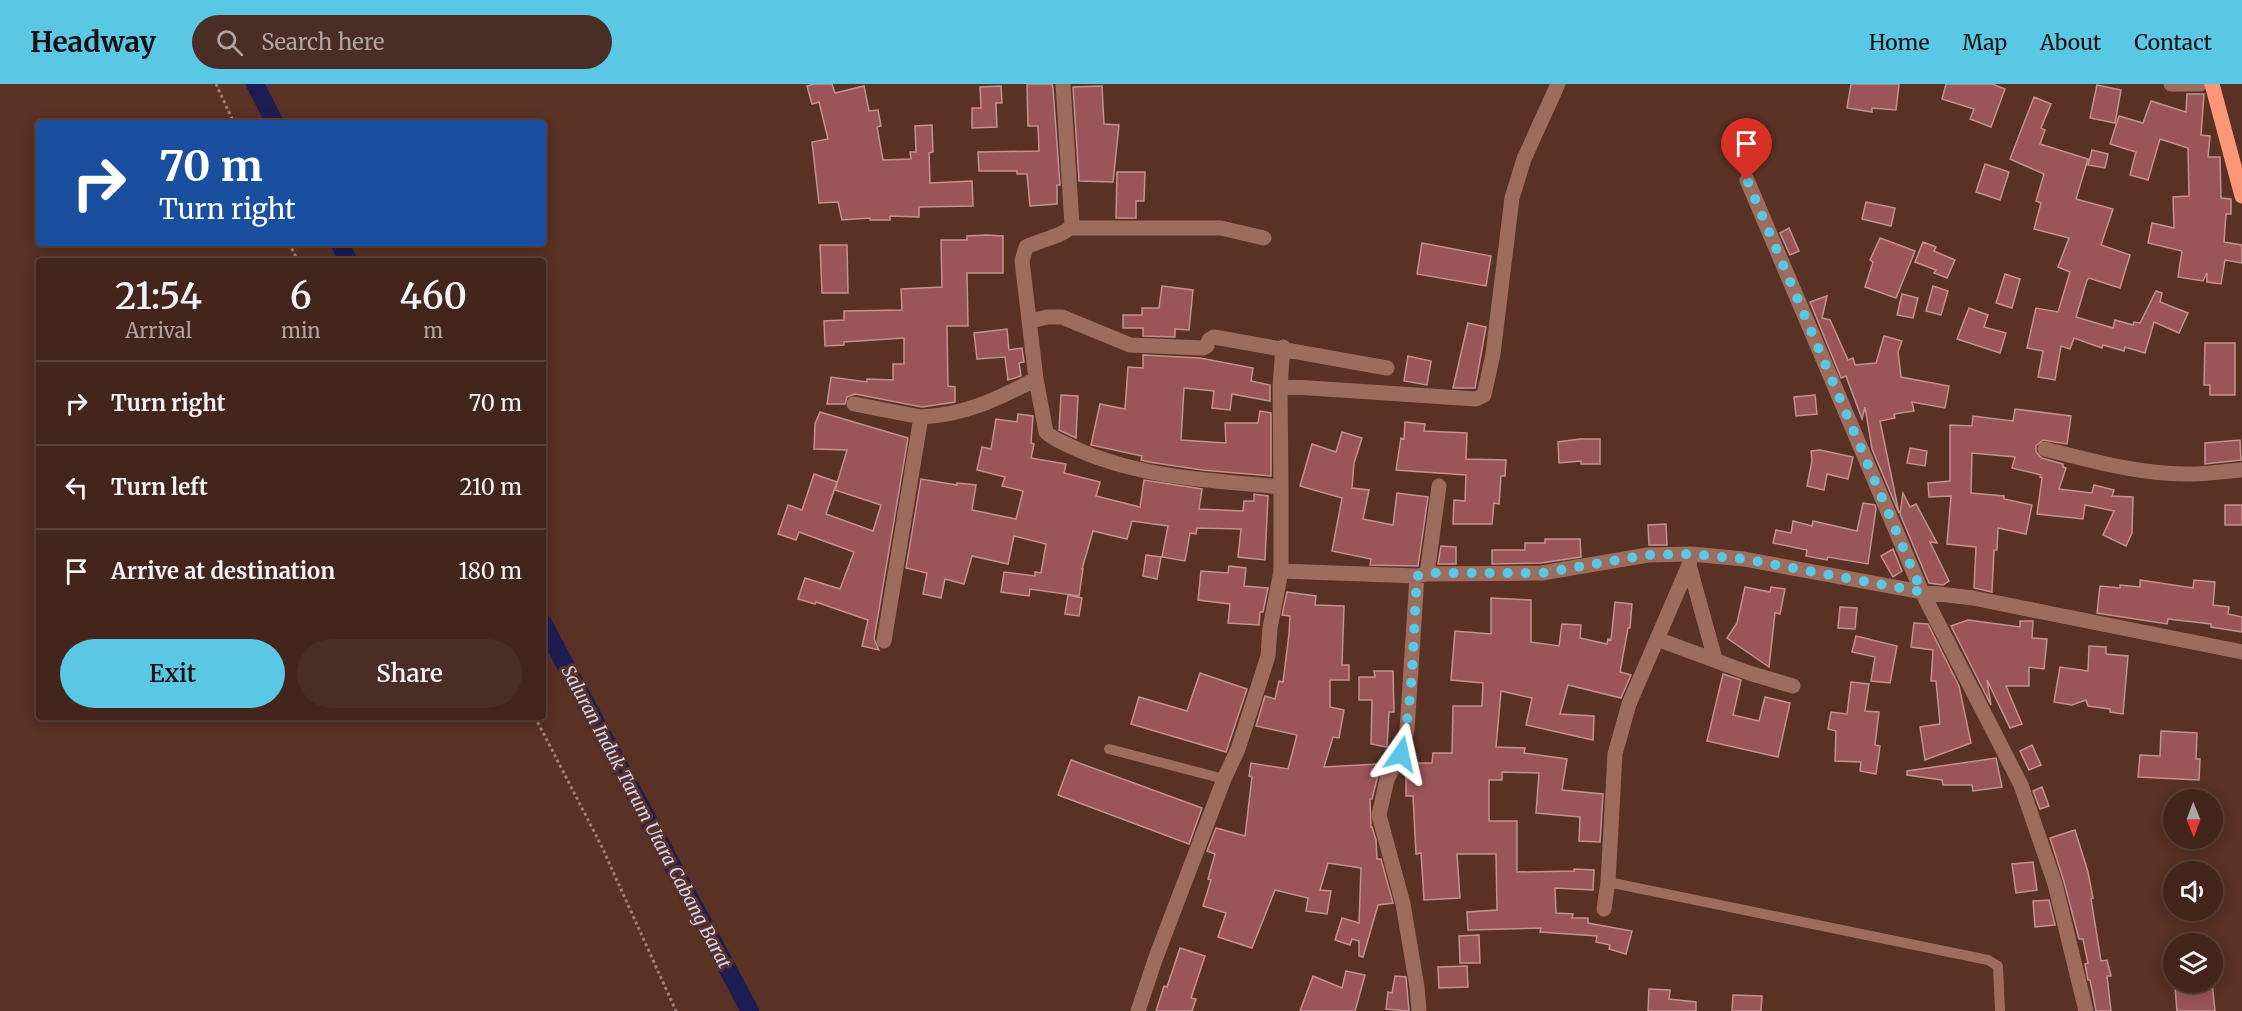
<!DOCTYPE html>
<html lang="en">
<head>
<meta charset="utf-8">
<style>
  body { margin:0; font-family:Merriweather,serif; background:#4a2d25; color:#f1f3f6; height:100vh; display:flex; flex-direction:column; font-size:22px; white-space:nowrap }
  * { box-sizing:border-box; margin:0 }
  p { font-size:20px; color:#afa5a3 }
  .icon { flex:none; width:33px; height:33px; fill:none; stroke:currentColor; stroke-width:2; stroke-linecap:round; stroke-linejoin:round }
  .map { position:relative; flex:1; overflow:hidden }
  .sheet { position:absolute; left:36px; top:174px; width:510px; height:462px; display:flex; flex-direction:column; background:#43251c; border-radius:6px; box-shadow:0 3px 15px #0003,0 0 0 2px #5b423b }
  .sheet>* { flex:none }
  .guide { position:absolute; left:36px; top:36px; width:510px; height:126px; border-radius:6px; box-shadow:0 3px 15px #0003,0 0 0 2px #5b423b; background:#1a4fa0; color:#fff; overflow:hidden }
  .needle { width:39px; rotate:179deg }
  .buttons { position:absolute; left:2163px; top:705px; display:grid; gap:12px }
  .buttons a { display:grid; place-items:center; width:60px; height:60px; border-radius:50%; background:#43251c; box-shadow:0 3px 15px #0003,0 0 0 2px #5b423b; font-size:30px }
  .pin { position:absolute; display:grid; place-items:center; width:51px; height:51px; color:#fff; margin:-62px -26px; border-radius:50% 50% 50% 0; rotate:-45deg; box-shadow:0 0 6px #0007 }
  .pin .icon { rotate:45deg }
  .me { position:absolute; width:66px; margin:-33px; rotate:11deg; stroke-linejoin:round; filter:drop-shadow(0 0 4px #0008) }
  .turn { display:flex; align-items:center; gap:21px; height:126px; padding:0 24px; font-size:27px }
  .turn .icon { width:78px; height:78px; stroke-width:2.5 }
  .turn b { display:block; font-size:42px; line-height:51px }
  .eta { display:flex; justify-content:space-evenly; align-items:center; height:102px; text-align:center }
  .eta b { font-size:36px; font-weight:600; line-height:42px }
  .button { display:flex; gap:12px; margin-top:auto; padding:12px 24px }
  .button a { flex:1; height:69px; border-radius:36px; background:#5ac8e5; color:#111; font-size:24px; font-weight:600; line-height:69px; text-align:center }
  .button a+a { background:#4a2d25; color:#f1f3f6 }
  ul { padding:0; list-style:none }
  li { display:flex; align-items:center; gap:18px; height:84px; padding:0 24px; border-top:2px solid #5b423b }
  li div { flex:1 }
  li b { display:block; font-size:22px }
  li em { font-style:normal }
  header { display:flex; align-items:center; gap:36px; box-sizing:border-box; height:84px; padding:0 30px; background:#5ac8e5; color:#111 }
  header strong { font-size:28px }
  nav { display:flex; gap:33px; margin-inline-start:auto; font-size:21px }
  .search { width:420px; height:54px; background:#4a2d25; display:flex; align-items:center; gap:15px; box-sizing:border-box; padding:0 21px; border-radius:33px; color:#afa5a3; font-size:22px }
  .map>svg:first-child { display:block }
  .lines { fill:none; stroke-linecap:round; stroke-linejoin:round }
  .canal { stroke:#1d1d53; stroke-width:18 }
  .building { fill:#9b5457; stroke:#c49192; stroke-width:1.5 }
  .path { stroke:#9e827a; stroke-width:3; stroke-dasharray:3 3; stroke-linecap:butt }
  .service { stroke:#9e6c5c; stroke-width:10 }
  .minor { stroke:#9e6c5c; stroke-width:15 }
  .primary { stroke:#fc9676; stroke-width:15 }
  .route { stroke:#5ac8e5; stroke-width:10; stroke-dasharray:0 18 }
  .labels { text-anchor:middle; stroke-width:6; stroke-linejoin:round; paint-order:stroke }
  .water-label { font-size:18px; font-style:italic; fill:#cfd5f9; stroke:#593125 }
</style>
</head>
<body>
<header>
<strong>Headway</strong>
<div class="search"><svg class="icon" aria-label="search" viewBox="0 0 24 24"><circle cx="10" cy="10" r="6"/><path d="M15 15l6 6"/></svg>Search here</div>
<nav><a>Home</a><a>Map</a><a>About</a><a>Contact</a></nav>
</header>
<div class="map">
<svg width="2242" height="927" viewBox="0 0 2242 927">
  <rect width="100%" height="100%" fill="#593125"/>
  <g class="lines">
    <path class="canal" d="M255,0L275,39
      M339,159L349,177
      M543,539L750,927"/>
  </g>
  <path class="building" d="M814,0H832L835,9L864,2L869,27L878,26L881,42L877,43L883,76L911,75L910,68H916L915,42L932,41L933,68L929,69L930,99L972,97L973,122L919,123V133L890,132V136H870V134L842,136L838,118L819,119L812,58L828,55L819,18L812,20L807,2Z
    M1027,0H1052L1053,4L1060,101H1057V120L1030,122L1027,90H1017V87H979L978,68L1039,67L1038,42H1028Z
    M1851,0H1899L1896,26L1872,24V28L1847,24Z
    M1946,0H1992L2005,5L1991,43L1970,35L1974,25L1942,15Z
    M2097,1L2121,6L2115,39L2090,34Z
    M1001,2L1002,19H996L997,43L972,44V24H981L980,3Z
    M1102,2L1104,40L1119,41L1113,98L1079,97L1073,3Z
    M2187,10H2204L2201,51L2210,52L2208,73H2220L2221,114L2231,115V130H2226L2224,158L2242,161V179L2225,176L2221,200L2207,198V189L2203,197L2178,193L2182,167L2148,159L2152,139L2174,144L2173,113L2189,112L2188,64L2160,55L2148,96L2130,91L2136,68L2110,60L2119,32L2143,39L2151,17L2186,28Z
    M2034,13L2051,20L2041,44L2045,46L2040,60L2088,75L2076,115L2113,125L2101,161L2130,171L2120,204L2089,194L2087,196L2076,233L2113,244L2115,236L2133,241L2134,238L2140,239L2156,207L2162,209L2160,218L2188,229L2179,249L2154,238L2145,269L2125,263L2124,267L2103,261L2102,264L2074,254L2070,265L2061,262L2055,296L2038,293L2043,267L2027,264L2036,224L2058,228L2070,188L2058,183L2069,154L2034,145L2041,119L2036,117L2044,90L2010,75Z
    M2092,66L2108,70L2105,84L2088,81Z
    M1985,80L2009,88L2000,116L1976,108Z
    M1117,88H1145L1144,117H1136V134H1116Z
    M1866,118L1895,124L1891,142L1862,135Z
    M1789,144L1799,167L1790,171L1780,149Z
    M986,151L1003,152V189H967L968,242H947L948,302L955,303V318L922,323L855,310L847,313L845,320H827L831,293L867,298V295L893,296V280H904V254L844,258V261L825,262L824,237L844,236V227L902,226L901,205L942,203L941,156H967V152Z
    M1880,154L1915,167L1896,214L1865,203L1873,178L1870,176Z
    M1923,158L1936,163L1934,167L1955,176L1947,194L1934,189L1936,186L1915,178Z
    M1422,159L1491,172L1486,202L1417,190Z
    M820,161H847L848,209H822Z
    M2005,190L2020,195L2012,224L1996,219Z
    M1162,202L1193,206L1189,246L1175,245V253L1143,252V244H1123V231H1142V224H1159Z
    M1933,202L1948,207L1941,231L1926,227Z
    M1902,210L1918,214L1913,234L1897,231Z
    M1827,212L1822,234L1830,236L1848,276L1853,274L1855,281L1876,279L1884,252L1902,257L1898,268L1901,293L1949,302L1945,324L1912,318L1914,327L1894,330L1895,334L1880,337L1899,429L1872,365L1865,323L1862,335L1846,292L1841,294L1810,218Z
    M1969,224L1988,231L1984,243L2006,249L2000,269L1957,255Z
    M1468,239L1486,243L1475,304H1453Z
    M1007,245L1009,266L1022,264L1024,278L1019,279L1021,292L1008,296L1005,273L977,275L974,249Z
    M2205,259H2235V311H2210V301H2204Z
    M1143,271L1200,274L1253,284L1251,297L1270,301V317L1232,310L1230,326L1212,324L1214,307L1184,304L1181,356L1226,359L1225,339H1258L1260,327L1271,329V392L1202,386L1149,378L1141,376L1142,372L1091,361L1100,320L1125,325L1128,283L1143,284Z
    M1408,272L1431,277L1427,301L1404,297Z
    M1061,311L1078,312L1076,354L1059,346Z
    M1815,311L1817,330L1796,332L1794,313Z
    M2015,325L2071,332L2067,360L2043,356L2036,362V368L2042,374L2063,380V383L2066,384L2059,405L2092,409L2094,401L2114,406L2112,412L2133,413L2132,449L2126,462L2103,451L2114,427L2085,421L2083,435L2037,430L2042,394L2040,393L2041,391L2012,384L2015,373L1972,369L1971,409L2004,412V415L2032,421L2026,450L1998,444L1997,466H1994L1992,508L1974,504L1976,463L1947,460L1951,412L1929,413L1928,399L1950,397V341L1972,342L1973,332L2013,337Z
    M820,328L908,354L874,555L879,566L862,562L868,536L816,518L815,520L798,515L805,494L840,505L854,468L799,448L796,456L778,450L788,421L802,426L814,390L837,398L826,430L873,447L881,421L835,406L847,366L814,365L815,340Z
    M1018,330L1033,332L1031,359L1034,360L1031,374L1066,380L1064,389L1100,398L1096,412L1140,423L1144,396L1202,405L1199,425L1243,427L1244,417H1254V410L1268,412L1265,476L1238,473L1241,445L1197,444L1196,450L1190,449L1185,477L1162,473L1168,442L1132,437L1127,455L1093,447L1082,485H1083L1079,512L1030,505L1029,512L1001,508L1004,488L1035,492V488L1041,489L1046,460L1014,452L1008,480L972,472L964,500L945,495L941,514L923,510L927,489L906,484L921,395L957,401V399L976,401L972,426L1016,435L1023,407L1002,402L1005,393L977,386L982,363L991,365L996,335L1017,338Z
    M1405,338L1425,340L1424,347L1467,349L1466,375L1506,376L1505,392H1501L1499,420L1494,419L1492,440H1453L1454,416L1465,417L1466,391L1396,386L1401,354L1404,355Z
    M1342,348L1362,354L1354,379L1352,404L1369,406L1363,435L1393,441L1397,409L1428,413L1418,482L1370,481L1371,475L1332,467L1342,414L1300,402L1312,360L1336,368Z
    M1580,355H1600V380H1581V377L1559,379L1558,358Z
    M2240,356L2241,376L2205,380V359Z
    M1910,364L1927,367L1925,382L1907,379Z
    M1820,366L1853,373L1848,395L1827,390L1824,406L1807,402L1812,377L1811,367Z
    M1903,409L1910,423L1916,420L1937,459L1930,458L1949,497L1943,501L1929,499L1900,430Z
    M1863,419L1875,421L1876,425L1868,480L1828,473L1827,476L1806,472L1807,466L1773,459L1776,446L1791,449L1793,437L1812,442L1813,437L1857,447Z
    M2225,421H2242V441H2225Z
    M1666,440L1667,461H1649L1648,441Z
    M1545,455H1580L1581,473L1541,479L1492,480V466H1525V459H1545Z
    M1441,462L1456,463V480H1438Z
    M1893,465L1902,487L1893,493L1881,472Z
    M1146,471L1161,473L1157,495L1143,492Z
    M1229,482L1246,484L1244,502L1268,504L1263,528H1260L1259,541L1228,539L1230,520L1198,516L1201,487L1228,489Z
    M2140,496L2193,504L2194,496L2215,498L2213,521L2229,523L2228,530L2242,533V548L2211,543V540L2168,535L2167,540L2097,529L2100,502L2120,504V501L2140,503Z
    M1745,503L1770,508L1771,503L1785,505L1780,530L1775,529L1769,583L1727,554L1737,539Z
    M1287,508L1316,512L1315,521L1344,522L1342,581H1349V596H1330V623L1344,626L1339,654L1333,653L1324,683L1378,680V691L1372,715H1370L1371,743H1372L1376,756L1377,775H1381L1393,819L1378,821L1363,873L1359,872V857L1352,855L1350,861L1335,856L1342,834L1359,839L1361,784L1328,779L1320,806L1331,807L1327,830L1306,827L1308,814L1275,806L1252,864L1218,853L1226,829L1203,822L1211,796L1208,795L1215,770L1207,767L1216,744L1245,752L1252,693L1249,692L1251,679L1288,685L1297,651L1256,642L1265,612L1275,615L1279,597L1283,598L1289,550L1290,532L1282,531Z
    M1068,511L1082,514L1079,532L1065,530Z
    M1491,514L1531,516V558L1559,562L1562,540L1581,541L1580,554L1607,560L1608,555L1611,556L1615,518L1632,520L1630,544H1628L1620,588L1631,591L1621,614L1568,601L1560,630L1594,632L1593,656L1526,641L1532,614L1501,607L1496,663L1525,664L1524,669L1567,675L1562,706L1603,710L1600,758L1579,757L1580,733L1536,729L1539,689L1502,688V696H1489V737H1517V788L1574,787V785L1594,786L1593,806L1555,804L1556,829L1573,830L1572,834H1588V839L1632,847L1626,870L1609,865L1610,861L1596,858L1597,852L1540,848L1541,844L1468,846L1467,828L1497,826L1496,770H1457L1460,814L1424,816L1421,769L1416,770L1413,712H1406V689H1415V679H1432L1433,669H1452L1453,622H1482L1483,599L1451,596L1455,547L1491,550Z
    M1840,523L1857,524L1855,545L1838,544Z
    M1968,536L2020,543V537H2033L2032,554L2047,555L2044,585L2029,583V602H2006L2022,640L2010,644L1987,596L1991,621L1951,542Z
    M1914,539L1928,540L1959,602L1971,659L1925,676L1920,643L1940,640L1936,597H1931L1933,566L1911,563Z
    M1856,552L1897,562L1890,599L1871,597L1875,573L1852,568Z
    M2089,562L2106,563V570L2128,572L2123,630L2110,628V625L2088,622L2086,616L2072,621L2054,618L2060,583L2088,587Z
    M1374,587H1393L1394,628H1389L1387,663L1371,660L1372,616H1359V593H1375Z
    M1200,589L1247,605L1226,668L1131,640L1139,613L1187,627Z
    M1723,590L1741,596L1733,631L1759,637L1765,613L1790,619L1778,673L1707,657Z
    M1851,598L1869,600L1865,627L1879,628L1875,661L1880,662L1876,690L1860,687L1861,678L1835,677L1836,647L1828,645L1831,628L1847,630Z
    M2161,647L2197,649L2196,675H2200L2199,696L2138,693L2140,671L2160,672Z
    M2032,661L2041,681L2029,686L2020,667Z
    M1996,674L2002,703L1973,707L1972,701H1943L1942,696L1907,691V687Z
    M1071,676L1202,724L1189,760L1058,711Z
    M2042,703L2049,722L2040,725L2033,707Z
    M2075,746L2088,788L2093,814L2091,815L2101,877L2107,876L2111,892H2107L2111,927H2096L2090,896H2088L2085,880L2088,879L2083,855H2079L2064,798L2050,754Z
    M2033,778L2037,806L2016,809L2012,780Z
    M2049,816L2055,841L2035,843L2033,817Z
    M1479,851L1480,879H1460L1459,852Z
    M1180,864L1205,872L1191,914L1196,915L1192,927H1156L1164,902L1167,903Z
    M1467,882L1468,903L1439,904L1438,883Z
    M1346,887L1365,891L1355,927H1300L1313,892L1342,904Z
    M1395,892L1406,893L1409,927L1386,925L1388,908L1392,909Z
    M2197,898H2212L2215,927H2177L2175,904L2197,902Z
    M1649,905L1670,906L1669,915L1696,918V927H1648Z
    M1733,911L1762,912L1761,927H1732Z"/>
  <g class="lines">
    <path class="path" d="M216,0L234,39
      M289,159L298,177
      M535,633L601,761L676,927"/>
    <path class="service" d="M1109,665L1224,695
      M1608,798L1988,876L1998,882L2000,927"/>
    <path class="minor" d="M1063,0L1072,141C1066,152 1038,156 1026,163L1022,177L1036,295L1046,348C1053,355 1062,358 1070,362C1136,394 1210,396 1281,403V487L1270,544L1268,572L1238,665L1224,695L1156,873L1138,927
      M2171,0H2200
      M1747,96L1922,508L2021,701L2055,800L2086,927
      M1070,144H1221L1264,154
      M1031,237L1047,233H1062L1130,261L1203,264L1207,262L1209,256L1214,253L1387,284
      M1280,302L1283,263
      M854,320L921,333
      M2045,365C2092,377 2142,391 2191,390C2208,390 2225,387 2242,386
      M1281,403L1280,302L1476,315L1484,311L1493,270L1512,114L1524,75L1558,0
      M1689,481L1715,575
      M1281,487L1417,492L1427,490L1542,489L1648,471L1691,470L1744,475L1922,508L1973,514L2242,568
      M1427,490L1439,402
      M1417,492L1407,646L1401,670L1387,695L1379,731L1403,820L1417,903L1419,927
      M1657,555L1749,589L1793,602
      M884,557L921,333C965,331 998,315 1036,295
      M1604,825L1608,798L1615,670L1629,620L1689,481L1691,470"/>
    <path class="primary" d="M2212,0L2242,112"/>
  </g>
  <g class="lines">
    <path class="route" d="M1401,670C1414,612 1413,551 1417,492L1427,489H1542L1647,471L1691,470L1744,475L1922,508L1747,96"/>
  </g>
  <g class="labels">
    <g class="water-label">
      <text transform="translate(646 733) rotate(62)" y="6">Saluran Induk Tarum Utara Cabang Barat</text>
    </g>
  </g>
</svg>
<div class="buttons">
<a><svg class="needle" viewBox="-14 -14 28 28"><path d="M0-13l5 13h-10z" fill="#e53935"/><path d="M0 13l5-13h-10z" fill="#afa5a3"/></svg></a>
<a><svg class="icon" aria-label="sound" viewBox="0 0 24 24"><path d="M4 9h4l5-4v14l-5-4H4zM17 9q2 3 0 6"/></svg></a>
<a><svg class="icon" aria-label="layers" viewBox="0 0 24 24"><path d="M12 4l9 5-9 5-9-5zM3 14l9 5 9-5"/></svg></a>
</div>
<div class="pin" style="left:1747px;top:96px;background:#d93025"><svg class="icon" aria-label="arrive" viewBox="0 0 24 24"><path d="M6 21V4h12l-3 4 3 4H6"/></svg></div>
<svg class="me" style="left:1401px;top:670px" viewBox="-20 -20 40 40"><path d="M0-17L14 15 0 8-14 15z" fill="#5ac8e5" stroke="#fff" stroke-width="4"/></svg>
<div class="guide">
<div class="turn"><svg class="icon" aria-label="right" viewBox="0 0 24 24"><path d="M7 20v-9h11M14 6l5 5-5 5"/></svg><div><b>70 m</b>Turn right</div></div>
</div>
<section class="sheet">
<div class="eta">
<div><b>21:54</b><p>Arrival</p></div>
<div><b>6</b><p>min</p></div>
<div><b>460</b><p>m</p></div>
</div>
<ul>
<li><svg class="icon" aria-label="right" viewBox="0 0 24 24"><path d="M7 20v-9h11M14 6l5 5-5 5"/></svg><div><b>Turn right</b></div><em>70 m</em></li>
<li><svg class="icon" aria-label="left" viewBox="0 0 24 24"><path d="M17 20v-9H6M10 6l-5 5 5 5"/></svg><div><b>Turn left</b></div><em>210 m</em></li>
<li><svg class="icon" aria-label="arrive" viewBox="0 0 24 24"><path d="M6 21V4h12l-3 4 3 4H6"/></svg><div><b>Arrive at destination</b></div><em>180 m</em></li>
</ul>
<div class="button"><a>Exit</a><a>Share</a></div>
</section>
</div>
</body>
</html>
